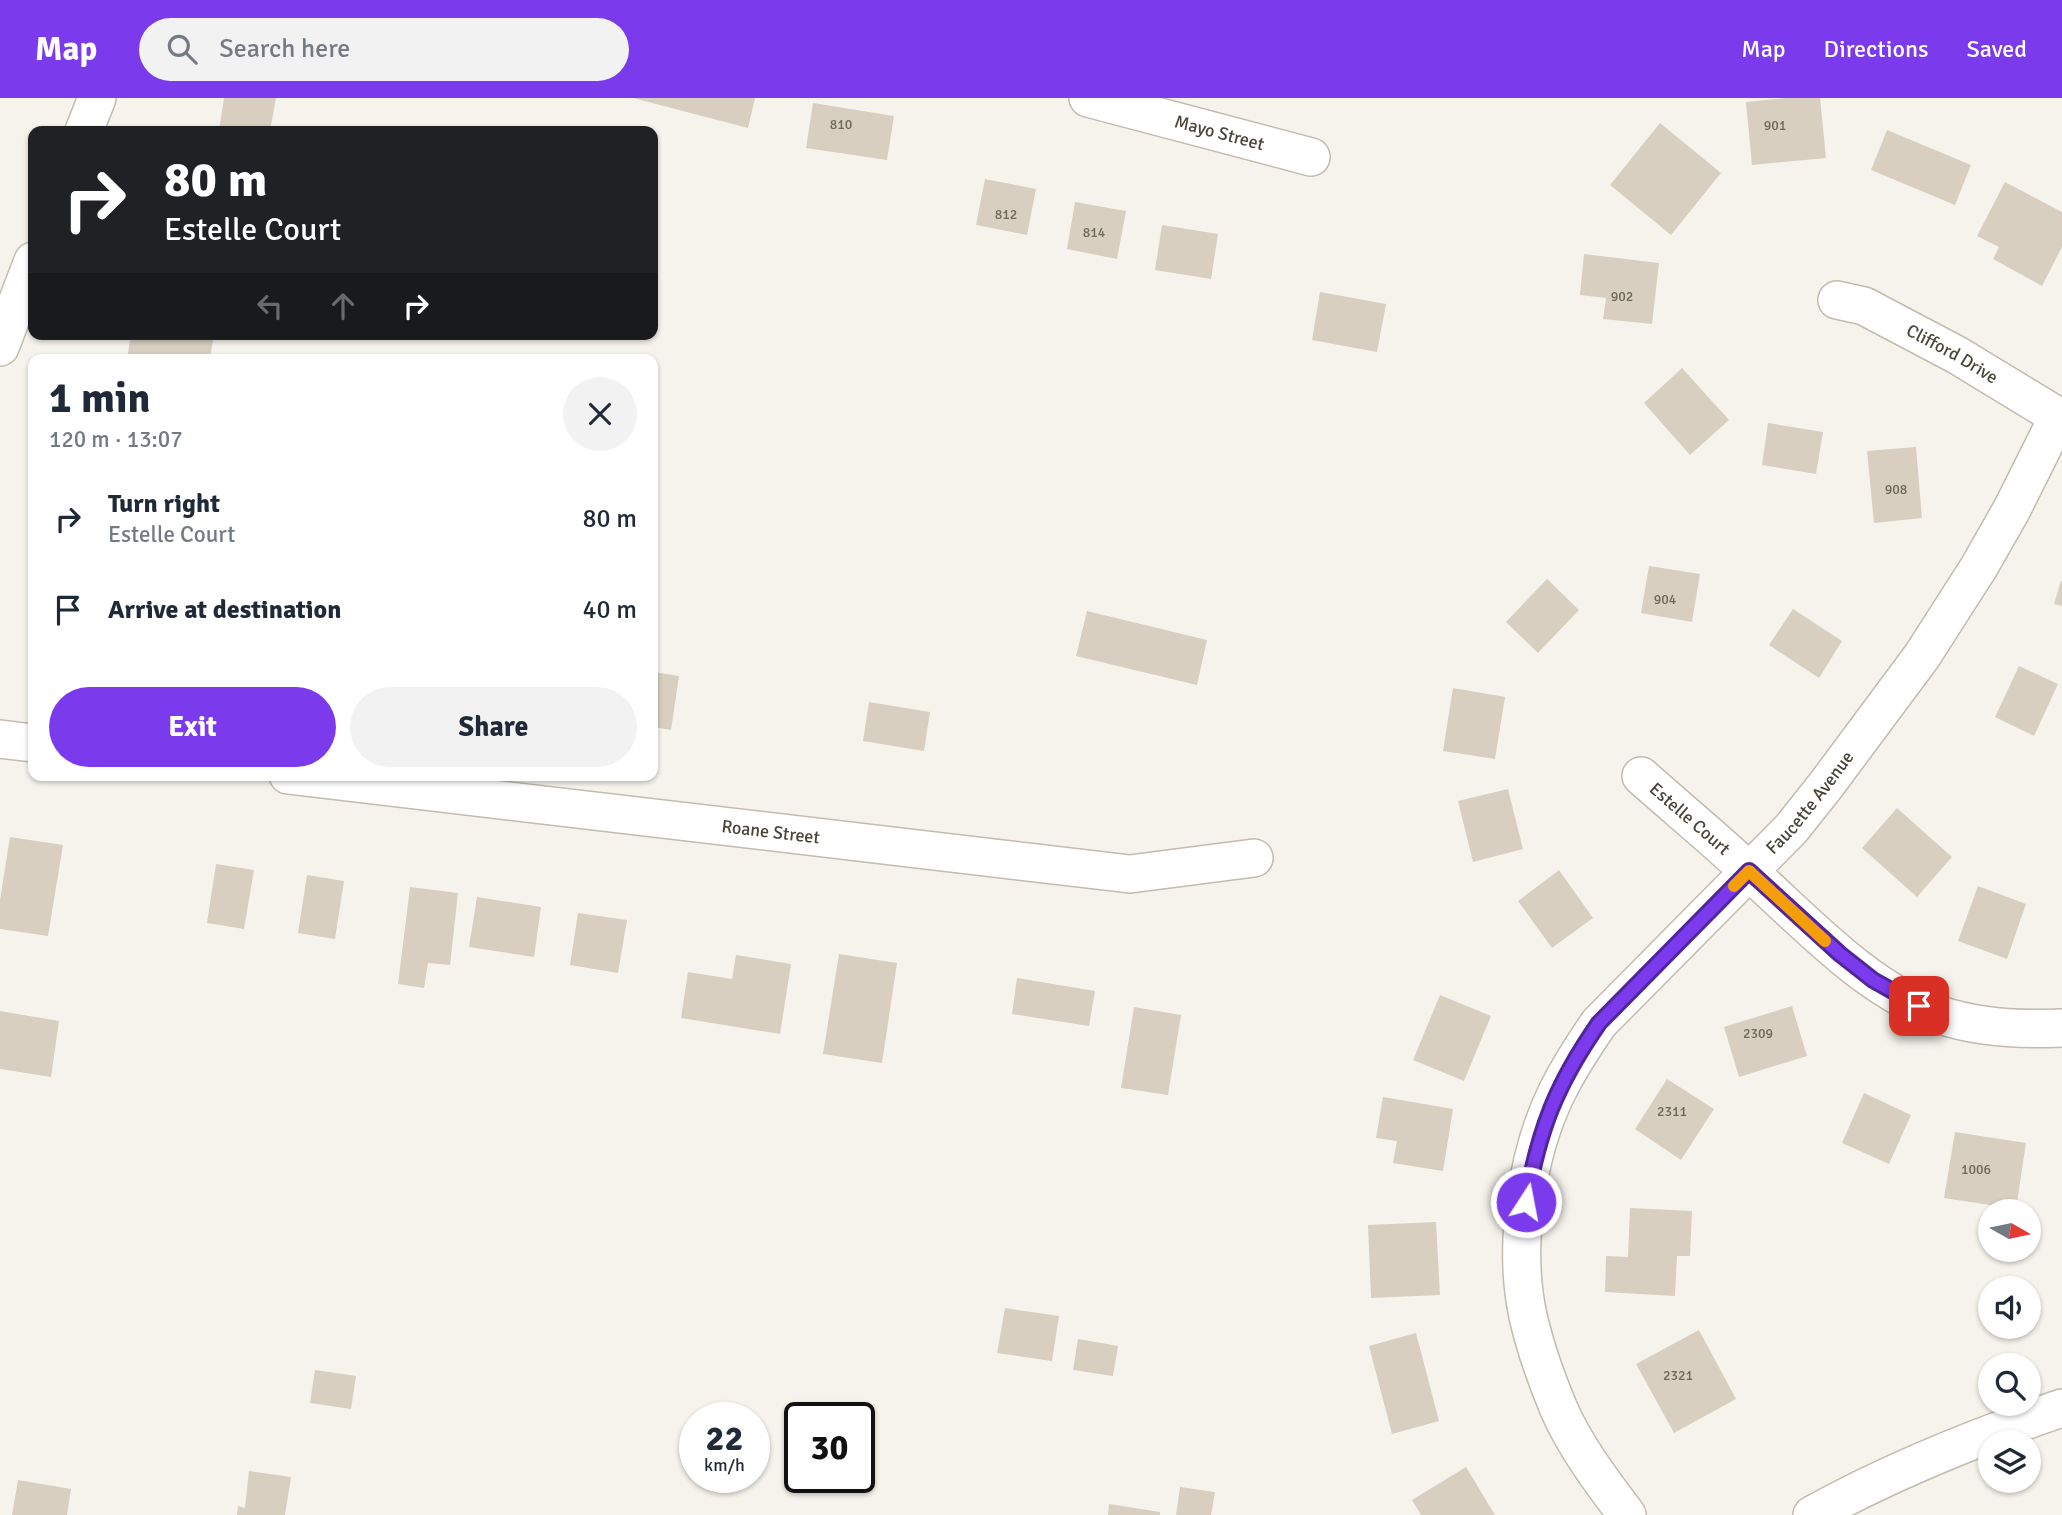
<!DOCTYPE html>
<html lang="en">
<head>
<meta charset="utf-8">
<style>
  body { margin:0; font-family:Signika,sans-serif; background:#f2f2f3; color:#1f2937; height:100vh; display:flex; flex-direction:column; font-size:26px; white-space:nowrap }
  * { box-sizing:border-box; margin:0 }
  p { font-size:23px; color:#747a83 }
  .icon { flex:none; width:38px; height:38px; fill:none; stroke:currentColor; stroke-width:2; stroke-linecap:round; stroke-linejoin:round }
  .map { position:relative; flex:1; overflow:hidden }
  .sheet { position:absolute; left:28px; top:256px; width:630px; height:427px; display:flex; flex-direction:column; background:#fff; border-radius:14px; box-shadow:0 2px 5px #0004 }
  .sheet>* { flex:none }
  .top-card { position:absolute; left:28px; top:28px; width:630px; height:214px; border-radius:14px; box-shadow:0 2px 5px #0004; background:#202124; color:#fff; overflow:hidden }
  .needle { width:46px; rotate:99deg }
  .tools { position:absolute; left:1978px; top:1101px; display:grid; gap:14px }
  .tools a { display:grid; place-items:center; width:63px; height:63px; border-radius:50%; background:#fff; box-shadow:0 2px 5px #0004; font-size:35px }
  .speed { position:absolute; left:679px; top:1304px; display:flex; gap:14px; font-size:35px; font-weight:700; text-align:center }
  .speed>* { display:grid; place-content:center; width:91px; height:91px; border-radius:50%; background:#fff; box-shadow:0 2px 5px #0004; line-height:1 }
  .speed small { font-size:18px; font-weight:400 }
  .speed .limit { border:4px solid #111; border-radius:10px; background:#fff; color:#111 }
  .pin { position:absolute; display:grid; place-items:center; width:60px; height:60px; color:#fff; margin:-30px; border-radius:14px; box-shadow:0 4px 10px #0006 }
  .me { position:absolute; width:77px; margin:-38px; rotate:11deg; stroke-linejoin:round; filter:drop-shadow(0 0 5px #0008) }
  .turn { display:flex; align-items:center; gap:24px; height:147px; padding:0 21px; font-size:32px }
  .turn .icon { width:91px; height:91px; stroke-width:2.5 }
  .turn b { display:block; font-size:49px; line-height:60px }
  .lanes { display:flex; align-items:center; height:66px; padding:0 21px; background:#0003; justify-content:center; gap:35px; direction:ltr }
  .lanes .off { opacity:.35 }
  .round { display:grid; place-items:center; flex:none; width:74px; height:74px; border-radius:37px; background:#f2f2f3 }
  .head { display:flex; align-items:center; justify-content:space-between; height:119px; padding:0 21px }
  h1 { font-size:42px; font-weight:800; line-height:52px }
  .button { display:flex; gap:14px; margin-top:auto; padding:14px 21px }
  .button a { flex:1; height:80px; border-radius:42px; background:#7c3aed; color:#fff; font-size:28px; font-weight:800; line-height:80px; text-align:center }
  .button a+a { background:#f2f2f3; color:#1f2937 }
  ul { padding:0; list-style:none }
  li { display:flex; align-items:center; gap:21px; height:91px; padding:0 21px }
  li div { flex:1 }
  li b { display:block; font-size:26px }
  li em { font-style:normal }
  header { display:flex; align-items:center; gap:42px; box-sizing:border-box; height:98px; padding:0 35px; background:#7c3aed; color:#fff }
  header strong { font-size:33px }
  nav { display:flex; gap:38px; margin-inline-start:auto; font-size:24px }
  .search { width:490px; height:63px; background:#f2f2f3; display:flex; align-items:center; gap:18px; box-sizing:border-box; padding:0 24px; border-radius:38px; color:#747a83; font-size:26px }
  .map>svg:first-child { display:block }
  .building { fill:#d8cfc1 }
  .lines { fill:none; stroke-linecap:round; stroke-linejoin:round }
  .minor-casing { stroke:#c2bbae; stroke-width:40 }
  .minor { stroke:#fff; stroke-width:37 }
  .route-casing { stroke:#51269a; stroke-width:18 }
  .route { stroke:#7c3aed; stroke-width:12 }
  .slow { stroke:#f59e0b; stroke-width:12 }
  .labels { text-anchor:middle; stroke-width:5; stroke-linejoin:round; paint-order:stroke }
  .number-label { font-size:14px; fill:#6e675b }
  .street-label { font-size:18px; fill:#4b4439; stroke:#fff }
</style>
</head>
<body>
<header>
<strong>Map</strong>
<div class="search"><svg class="icon" aria-label="search" viewBox="0 0 24 24"><circle cx="10" cy="10" r="6"/><path d="M15 15l6 6"/></svg>Search here</div>
<nav><a>Map</a><a>Directions</a><a>Saved</a></nav>
</header>
<div class="map">
<svg width="2062" height="1417" viewBox="0 0 2062 1417">
  <rect width="100%" height="100%" fill="#f6f3ec"/>
  <path class="building" d="M224,0H276L270,33L219,32Z
    M633,0H755L748,30Z
    M1786,0H1820L1826,60L1752,67L1746,4Z
    M813,5L894,18L887,62L806,50Z
    M1660,25L1721,75L1671,137L1610,87Z
    M1887,32L1971,67L1955,107L1871,72Z
    M985,81L1036,91L1027,137L976,127Z
    M2005,84L2062,114V149L2042,188L1993,161L1999,149L1977,138Z
    M1075,104L1126,113L1117,161L1067,151Z
    M1162,127L1218,136L1211,181L1155,172Z
    M1584,156L1659,165L1652,226L1603,221L1606,200L1580,197Z
    M1320,194L1386,206L1377,254L1312,242Z
    M131,236H214L210,261H127Z
    M1682,270L1729,322L1690,357L1644,305Z
    M1768,325L1823,334L1816,376L1762,367Z
    M1916,349L1922,420L1874,425L1867,353Z
    M1649,468L1700,476L1692,524L1641,515Z
    M1547,481L1579,512L1538,555L1506,524Z
    M2061,483H2062V508L2054,506Z
    M1793,511L1842,543L1819,580L1769,547Z
    M1087,513L1207,542L1197,587L1076,558Z
    M2019,568L2058,586L2034,638L1995,619Z
    M653,574L679,578L671,632L653,629Z
    M1453,590L1505,599L1495,661L1443,653Z
    M869,604L930,614L924,653L863,643Z
    M1508,691L1523,751L1473,764L1458,703Z
    M1897,710L1952,759L1917,799L1862,750Z
    M10,739L63,747L48,838L0,831V802Z
    M216,766L254,772L244,831L207,825Z
    M1559,772L1593,820L1552,850L1518,803Z
    M307,777L344,783L335,841L298,835Z
    M1978,788L2026,806L2007,861L1958,843Z
    M410,789L458,795L450,867L428,865L424,890L398,886Z
    M477,799L541,809L534,859L469,849Z
    M578,815L627,822L618,875L570,867Z
    M839,856L897,865L882,965L823,956Z
    M736,857L791,866L780,936L681,920L688,874L732,881Z
    M1017,880L1095,893L1089,928L1012,916Z
    M1440,897L1491,918L1464,983L1413,962Z
    M1792,908L1807,958L1739,979L1724,929Z
    M1134,909L1181,917L1168,997L1121,990Z
    M0,913L59,923L51,979L0,971Z
    M1667,981L1714,1011L1681,1062L1635,1031Z
    M1864,995L1911,1017L1889,1066L1842,1045Z
    M1383,999L1453,1011L1443,1073L1393,1065L1397,1043L1376,1040Z
    M1955,1034L2026,1045L2016,1111L1944,1100Z
    M1630,1110L1692,1113L1690,1158H1677L1675,1198L1605,1194L1606,1158L1628,1159Z
    M1436,1124L1440,1197L1371,1200L1368,1127Z
    M1005,1210L1059,1218L1052,1263L997,1255Z
    M1699,1232L1736,1301L1674,1335L1636,1266Z
    M1416,1235L1439,1323L1392,1336L1369,1248Z
    M1078,1241L1118,1248L1113,1278L1073,1272Z
    M315,1272L356,1278L351,1311L310,1305Z
    M1466,1369L1495,1417H1421L1412,1402Z
    M249,1373L291,1379L285,1417H237L238,1408L245,1410Z
    M18,1382L71,1391L67,1417H12Z
    M1180,1389L1215,1394L1211,1417H1176Z
    M1109,1406L1160,1414V1417H1108Z"/>
  <g class="lines">
    <defs>
      <g id="minor">
        <path id="s1" d="M1088,0L1311,59"/>
        <path d="M84,33L97,0"/>
        <path id="s2" d="M1837,202L1864,208L1957,257L2062,321"/>
        <path d="M0,249L33,163"/>
        <path d="M0,641L33,645"/>
        <path id="s3" d="M288,677L1130,776L1254,760"/>
        <path id="s4" d="M1641,678C1678,711 1717,743 1753,777C1807,826 1870,894 1940,917C1979,930 2021,932 2062,930"/>
        <path id="s5" d="M1627,1417C1602,1384 1574,1347 1558,1309C1546,1280 1535,1249 1528,1218C1513,1149 1526,1057 1557,994C1569,970 1583,948 1599,925L1791,731L1826,687L1922,558L1979,469L2012,411L2058,319"/>
        <path d="M1812,1417C1892,1373 1976,1339 2062,1310"/>
      </g>
    </defs>
    <use href="#minor" class="minor-casing"/>
    <use href="#minor" class="minor"/>
  </g>
  <g class="lines">
    <defs>
      <path id="route" d="M1526,1104C1539,1031 1556,987 1599,925L1749,773L1840,856L1873,882L1919,908"/>
    </defs>
    <use href="#route" class="route-casing"/>
    <use href="#route" class="route"/>
    <path class="slow" d="M1734,788L1749,773L1825,843"/>
  </g>
  <g class="labels">
    <g class="number-label">
      <text x="841" y="31">810</text>
      <text x="1775" y="32">901</text>
      <text x="1006" y="121">812</text>
      <text x="1094" y="139">814</text>
      <text x="1622" y="203">902</text>
      <text x="1896" y="396">908</text>
      <text x="1665" y="506">904</text>
      <text x="1758" y="940">2309</text>
      <text x="1672" y="1018">2311</text>
      <text x="1976" y="1076">1006</text>
      <text x="1678" y="1282">2321</text>
    </g>
    <g class="street-label">
      <text dy="6" stroke="none"><textPath href="#s1" startOffset="136">Mayo Street</textPath></text>
      <text dy="6" stroke="none"><textPath href="#s2" startOffset="128">Clifford Drive</textPath></text>
      <text dy="6" stroke="none"><textPath href="#s5" startOffset="840">Faucette Avenue</textPath></text>
      <text dy="6" stroke="none"><textPath href="#s4" startOffset="65">Estelle Court</textPath></text>
      <text dy="6" stroke="none"><textPath href="#s3" startOffset="486">Roane Street</textPath></text>
    </g>
  </g>
</svg>
<div class="tools">
<a><svg class="needle" viewBox="-14 -14 28 28"><path d="M0-13l5 13h-10z" fill="#e53935"/><path d="M0 13l5-13h-10z" fill="#747a83"/></svg></a>
<a><svg class="icon" aria-label="sound" viewBox="0 0 24 24"><path d="M4 9h4l5-4v14l-5-4H4zM17 9q2 3 0 6"/></svg></a>
<a><svg class="icon" aria-label="search" viewBox="0 0 24 24"><circle cx="10" cy="10" r="6"/><path d="M15 15l6 6"/></svg></a>
<a><svg class="icon" aria-label="layers" viewBox="0 0 24 24"><path d="M12 4l9 5-9 5-9-5zM3 14l9 5 9-5"/></svg></a>
</div>
<div class="speed"><div>22<small>km/h</small></div><div class="limit">30</div></div>
<div class="pin" style="left:1919px;top:908px;background:#d93025"><svg class="icon" aria-label="arrive" viewBox="0 0 24 24"><path d="M6 21V4h12l-3 4 3 4H6"/></svg></div>
<svg class="me" style="left:1526px;top:1104px" viewBox="-20 -20 40 40"><circle r="17" fill="#7c3aed" stroke="#fff" stroke-width="3"/><path d="M0-11L8 9 0 5-8 9z" fill="#fff"/></svg>
<div class="top-card">
<div class="turn"><svg class="icon" aria-label="right" viewBox="0 0 24 24"><path d="M7 20v-9h11M14 6l5 5-5 5"/></svg><div><b>80 m</b>Estelle Court</div></div>
<div class="lanes"><svg class="icon off" aria-label="left" viewBox="0 0 24 24"><path d="M17 20v-9H6M10 6l-5 5 5 5"/></svg><svg class="icon off" aria-label="ahead" viewBox="0 0 24 24"><path d="M12 20V5M6 11l6-6 6 6"/></svg><svg class="icon" aria-label="right" viewBox="0 0 24 24"><path d="M7 20v-9h11M14 6l5 5-5 5"/></svg></div>
</div>
<section class="sheet">
<div class="head"><div><h1>1 min</h1><p>120 m · 13:07</p></div><a class="round"><svg class="icon" aria-label="close" viewBox="0 0 24 24"><path d="M6 6l12 12M18 6L6 18"/></svg></a></div>
<ul>
<li><svg class="icon" aria-label="right" viewBox="0 0 24 24"><path d="M7 20v-9h11M14 6l5 5-5 5"/></svg><div><b>Turn right</b><p>Estelle Court</p></div><em>80 m</em></li>
<li><svg class="icon" aria-label="arrive" viewBox="0 0 24 24"><path d="M6 21V4h12l-3 4 3 4H6"/></svg><div><b>Arrive at destination</b></div><em>40 m</em></li>
</ul>
<div class="button"><a>Exit</a><a>Share</a></div>
</section>
</div>
</body>
</html>
